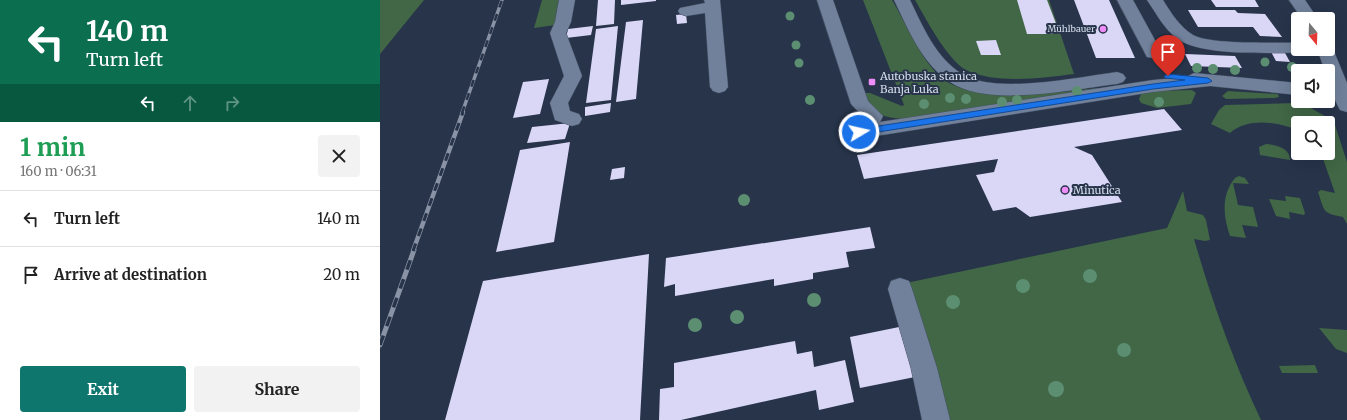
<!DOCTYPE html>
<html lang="en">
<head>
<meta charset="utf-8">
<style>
  body { margin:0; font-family:Merriweather,serif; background:#f2f2f2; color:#222; height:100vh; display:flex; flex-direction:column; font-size:15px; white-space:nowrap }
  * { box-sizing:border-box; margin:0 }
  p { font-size:13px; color:#767676 }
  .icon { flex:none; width:22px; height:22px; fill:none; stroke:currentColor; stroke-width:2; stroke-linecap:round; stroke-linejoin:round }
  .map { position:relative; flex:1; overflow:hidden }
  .details { display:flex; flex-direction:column; background:#fff; width:380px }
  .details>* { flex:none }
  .top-card { background:#0b6e4f; color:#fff; overflow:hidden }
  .needle { width:26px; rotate:161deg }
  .fabs { position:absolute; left:911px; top:12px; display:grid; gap:8px }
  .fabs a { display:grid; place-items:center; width:44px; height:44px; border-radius:4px; background:#fff; box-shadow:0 4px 16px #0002; font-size:20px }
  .pin { position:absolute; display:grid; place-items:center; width:34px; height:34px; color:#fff; margin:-41px -17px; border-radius:50% 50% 50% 0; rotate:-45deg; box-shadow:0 0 4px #0007 }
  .pin .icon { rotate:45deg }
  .me { position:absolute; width:44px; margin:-22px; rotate:81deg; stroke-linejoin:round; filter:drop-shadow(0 0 3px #0008) }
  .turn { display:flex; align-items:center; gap:14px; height:84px; padding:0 20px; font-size:18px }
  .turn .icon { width:52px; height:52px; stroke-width:2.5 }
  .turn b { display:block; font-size:28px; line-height:34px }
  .lanes { display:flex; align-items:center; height:38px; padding:0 20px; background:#0003; justify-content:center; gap:20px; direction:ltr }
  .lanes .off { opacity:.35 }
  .round { display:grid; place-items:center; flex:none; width:42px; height:42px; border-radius:4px; background:#f2f2f2 }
  .overview { display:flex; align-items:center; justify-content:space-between; height:68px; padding:0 20px }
  h1 { font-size:24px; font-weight:700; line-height:30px; color:#1e9e55 }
  .cta { display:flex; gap:8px; margin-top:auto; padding:8px 20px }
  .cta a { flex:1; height:46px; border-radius:4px; background:#0f766e; color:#fff; font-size:16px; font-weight:700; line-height:46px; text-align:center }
  .cta a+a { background:#f2f2f2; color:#222 }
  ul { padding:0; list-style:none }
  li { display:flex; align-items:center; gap:12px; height:56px; padding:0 20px; border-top:1px solid #e0e0e0 }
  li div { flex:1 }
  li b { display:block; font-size:15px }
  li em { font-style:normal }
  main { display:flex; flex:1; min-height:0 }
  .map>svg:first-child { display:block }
  .green { fill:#416746 }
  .building { fill:#dad6f6 }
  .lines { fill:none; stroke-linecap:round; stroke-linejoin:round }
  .minor-casing { stroke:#465164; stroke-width:1 }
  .minor { fill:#71819b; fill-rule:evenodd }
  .rail-far2-casing { stroke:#8993a5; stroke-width:3.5 }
  .rail-far1-casing { stroke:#8993a5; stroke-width:4.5 }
  .rail-casing { stroke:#8993a5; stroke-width:5 }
  .rail-far2 { stroke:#27344a; stroke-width:2.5; stroke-dasharray:7; stroke-linecap:butt }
  .rail-far1 { stroke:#27344a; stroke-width:3; stroke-dasharray:8; stroke-linecap:butt }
  .rail { stroke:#27344a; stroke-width:3.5; stroke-dasharray:10; stroke-linecap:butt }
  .tree { fill:#5c8e72 }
  .route { fill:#1a73e8; stroke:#114b97 }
  .poi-dot { fill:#ee8cf8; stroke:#27344a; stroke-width:1.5 }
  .labels { text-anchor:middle; stroke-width:4; stroke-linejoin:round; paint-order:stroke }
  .far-poi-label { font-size:9px; fill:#d4dceb; stroke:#27344a; text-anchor:end }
  .poi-label { font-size:11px; fill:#d4dceb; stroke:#27344a; text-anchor:start }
</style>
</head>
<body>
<main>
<section class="details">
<div class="top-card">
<div class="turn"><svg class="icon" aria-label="left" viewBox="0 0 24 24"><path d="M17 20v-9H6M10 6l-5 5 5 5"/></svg><div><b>140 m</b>Turn left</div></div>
<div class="lanes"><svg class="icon" aria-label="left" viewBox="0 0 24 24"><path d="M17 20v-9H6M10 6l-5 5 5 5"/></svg><svg class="icon off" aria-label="ahead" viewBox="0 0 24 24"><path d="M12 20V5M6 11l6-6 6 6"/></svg><svg class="icon off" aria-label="right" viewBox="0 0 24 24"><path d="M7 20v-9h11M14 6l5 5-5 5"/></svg></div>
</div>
<div class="overview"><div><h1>1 min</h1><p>160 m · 06:31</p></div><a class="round"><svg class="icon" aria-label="close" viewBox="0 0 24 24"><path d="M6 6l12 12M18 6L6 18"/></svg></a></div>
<ul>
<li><svg class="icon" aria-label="left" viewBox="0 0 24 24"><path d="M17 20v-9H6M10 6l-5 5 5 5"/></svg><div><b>Turn left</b></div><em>140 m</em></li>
<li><svg class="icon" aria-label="arrive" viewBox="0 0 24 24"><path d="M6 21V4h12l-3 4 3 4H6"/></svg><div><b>Arrive at destination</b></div><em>20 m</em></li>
</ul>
<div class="cta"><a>Exit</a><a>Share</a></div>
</section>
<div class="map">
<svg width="967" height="420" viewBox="0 0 967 420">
  <rect width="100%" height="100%" fill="#27344a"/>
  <path class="green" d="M0,0H44L0,54Z
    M162,0H194L189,23L154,28Z
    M483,0H512C527,25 536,50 556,73C587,107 676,92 718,88L719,90L528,119C518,119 498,117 491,108C488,103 486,98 483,93H490L522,106L524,105Z
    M535,0H669L694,74C663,78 617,84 588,71C568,62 546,19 535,0Z
    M812,90L816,93L811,104L777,108L761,103L759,99L761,94L777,91Z
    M848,91L898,94L899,97L894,98L846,99L842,96Z
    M916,103L929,107L945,116L955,125L967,162V224L963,217C942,213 945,212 938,192L941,190L955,193L941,153H948V123H918V130C897,122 868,117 850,133L831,124L839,110L845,105Z
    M886,144C896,145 910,148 910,160L880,155L879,147Z
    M859,176L865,178L869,184L853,183L858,205L873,207L878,227L862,225L866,238L850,236C843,216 841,195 855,178Z
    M803,191L807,211L823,215L826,220L830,240L825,241L814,239C832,301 853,361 881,420H566L526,283L787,228Z
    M905,196L920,198L925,213L924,215L909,212L910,219L896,216L889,199L906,201Z
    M939,328L967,330V353L956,349Z
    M935,365L938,373H902L899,366Z"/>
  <path class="building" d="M218,0H235L234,24L216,26Z
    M241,0H276V1L241,5Z
    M637,0H667L680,34H647Z
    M694,0H729L755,58H716Z
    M831,0H875L879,7H836Z
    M808,10H855L858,13L885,14L902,37L880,36L873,27H818Z
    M306,14L307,23L297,24L296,15Z
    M263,20L256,99L236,102L246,22Z
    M213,26L211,35L186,38L188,29Z
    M238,26L231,100L206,103L216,29Z
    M616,40L621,55H601L596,41Z
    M890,50L904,51L910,62L896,61Z
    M805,54L855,56L862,68L811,66Z
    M169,79L160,114L133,118L143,82Z
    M231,103L230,112L205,116V107Z
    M784,109L802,130L694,147L712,155L742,202L650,217L636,207L613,211L596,175L614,172L618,159L484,179L477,155Z
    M190,123L185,139L147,143L152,127Z
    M190,142L174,242L116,252L140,150Z
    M245,167L244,178L230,180L232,169Z
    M490,227L495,248L466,252L469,267L433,273V279L394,286V279L295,296V284L284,287L286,258Z
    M269,254L260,420H65L103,281Z
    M524,326L535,377L480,388L470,337Z
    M415,341L417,354L432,351L434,367L465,360L474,402L439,410L436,390L301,420H279L280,389L294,387V363Z"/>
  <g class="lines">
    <defs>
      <path id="minor" d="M179,0H195L191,22L186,33L202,76L188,103L190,111L199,114L202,119L199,124L192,126L175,120L170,103L184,76L170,33L175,22Z
        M324,0H340L348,87L345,91L339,93L333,91L330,87L325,13L306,16L300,14L298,11L300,8L325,3Z
        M437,0H453L488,101L503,116L500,122L773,80L806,77L814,73L918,83V95L830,86L773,92L477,139L470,137L467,132L471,125L483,117L471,104Z
        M514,0H530C543,27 556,58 582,74C615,95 699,77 737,72L743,74L746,78L743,82L737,84C693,89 608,108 570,82C542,64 528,29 514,0Z
        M737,0H753L782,53L779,57L773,58L767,57Z
        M767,0H783C791,13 800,27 813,35C831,45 895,42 918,43V49H926L924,52L918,53C886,52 819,57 795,37C783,27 776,13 767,0Z
        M909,0H925L938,19H922Z
        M948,45L953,49L967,83V112L960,110C954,99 948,84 948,71H945L937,49H948Z
        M520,278L529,281L532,289L557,368L570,420H542L531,368L508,289L511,281Z"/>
    </defs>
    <use href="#minor" class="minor-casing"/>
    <use href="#minor" class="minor"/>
    <defs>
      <path id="rail-far2" d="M82,113L122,0"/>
      <path id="rail-far1" d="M33,251L83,112"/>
      <path id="rail" d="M0,345L34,250"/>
    </defs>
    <use href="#rail-far2" class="rail-far2-casing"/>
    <use href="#rail-far1" class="rail-far1-casing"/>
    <use href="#rail" class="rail-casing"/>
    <use href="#rail-far2" class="rail-far2"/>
    <use href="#rail-far1" class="rail-far1"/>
    <use href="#rail" class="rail"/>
  </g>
  <g class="tree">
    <circle cx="410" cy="16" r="4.5"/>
    <circle cx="416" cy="45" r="4.5"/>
    <circle cx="885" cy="62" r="4.5"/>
    <circle cx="419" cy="63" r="4.5"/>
    <circle cx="912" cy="67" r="5"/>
    <circle cx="817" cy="68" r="5"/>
    <circle cx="833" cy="69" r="5"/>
    <circle cx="855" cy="70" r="5"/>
    <circle cx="697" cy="91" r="5"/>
    <circle cx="570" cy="98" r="5"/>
    <circle cx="586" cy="99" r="5"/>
    <circle cx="430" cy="100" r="5"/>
    <circle cx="637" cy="100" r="5"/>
    <circle cx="622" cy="102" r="5"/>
    <circle cx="779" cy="102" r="5"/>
    <circle cx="544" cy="104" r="5"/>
    <circle cx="364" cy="200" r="6"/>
    <circle cx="710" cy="276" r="7"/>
    <circle cx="643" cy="286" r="7"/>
    <circle cx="434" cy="300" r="7"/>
    <circle cx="573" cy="302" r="7"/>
    <circle cx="357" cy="317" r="7"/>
    <circle cx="315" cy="325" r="7"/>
    <circle cx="744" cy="350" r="7"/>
    <circle cx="676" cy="389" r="8"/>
  </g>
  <path class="route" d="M788,74L828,78L832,81L828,83L773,89L479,135L475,132L479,129L773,84L805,80L785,78L784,76Z"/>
  <g class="poi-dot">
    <circle cx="723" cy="29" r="4"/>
    <rect x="488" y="78" width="8" height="8" rx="2"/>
    <circle cx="685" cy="190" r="4"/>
  </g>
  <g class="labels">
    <g class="far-poi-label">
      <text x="715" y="32">Mühlbauer</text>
    </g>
    <g class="poi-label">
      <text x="500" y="80">Autobuska stanica<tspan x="500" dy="13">Banja Luka</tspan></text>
      <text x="693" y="194">Minutica</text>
    </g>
  </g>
</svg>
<div class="fabs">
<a><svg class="needle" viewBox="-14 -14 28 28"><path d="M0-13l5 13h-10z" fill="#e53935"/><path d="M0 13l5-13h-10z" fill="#767676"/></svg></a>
<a><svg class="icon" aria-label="sound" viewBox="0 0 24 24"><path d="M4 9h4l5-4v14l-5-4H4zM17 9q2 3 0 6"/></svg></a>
<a><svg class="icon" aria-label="search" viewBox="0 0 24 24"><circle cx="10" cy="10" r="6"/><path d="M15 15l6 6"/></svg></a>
</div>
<div class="pin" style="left:788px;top:76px;background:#d93025"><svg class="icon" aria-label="arrive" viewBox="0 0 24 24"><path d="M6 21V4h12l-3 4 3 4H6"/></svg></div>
<svg class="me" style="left:479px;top:132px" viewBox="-20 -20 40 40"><circle r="17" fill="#1a73e8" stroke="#fff" stroke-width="3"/><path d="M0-11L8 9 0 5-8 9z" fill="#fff"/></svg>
</div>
</main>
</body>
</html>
